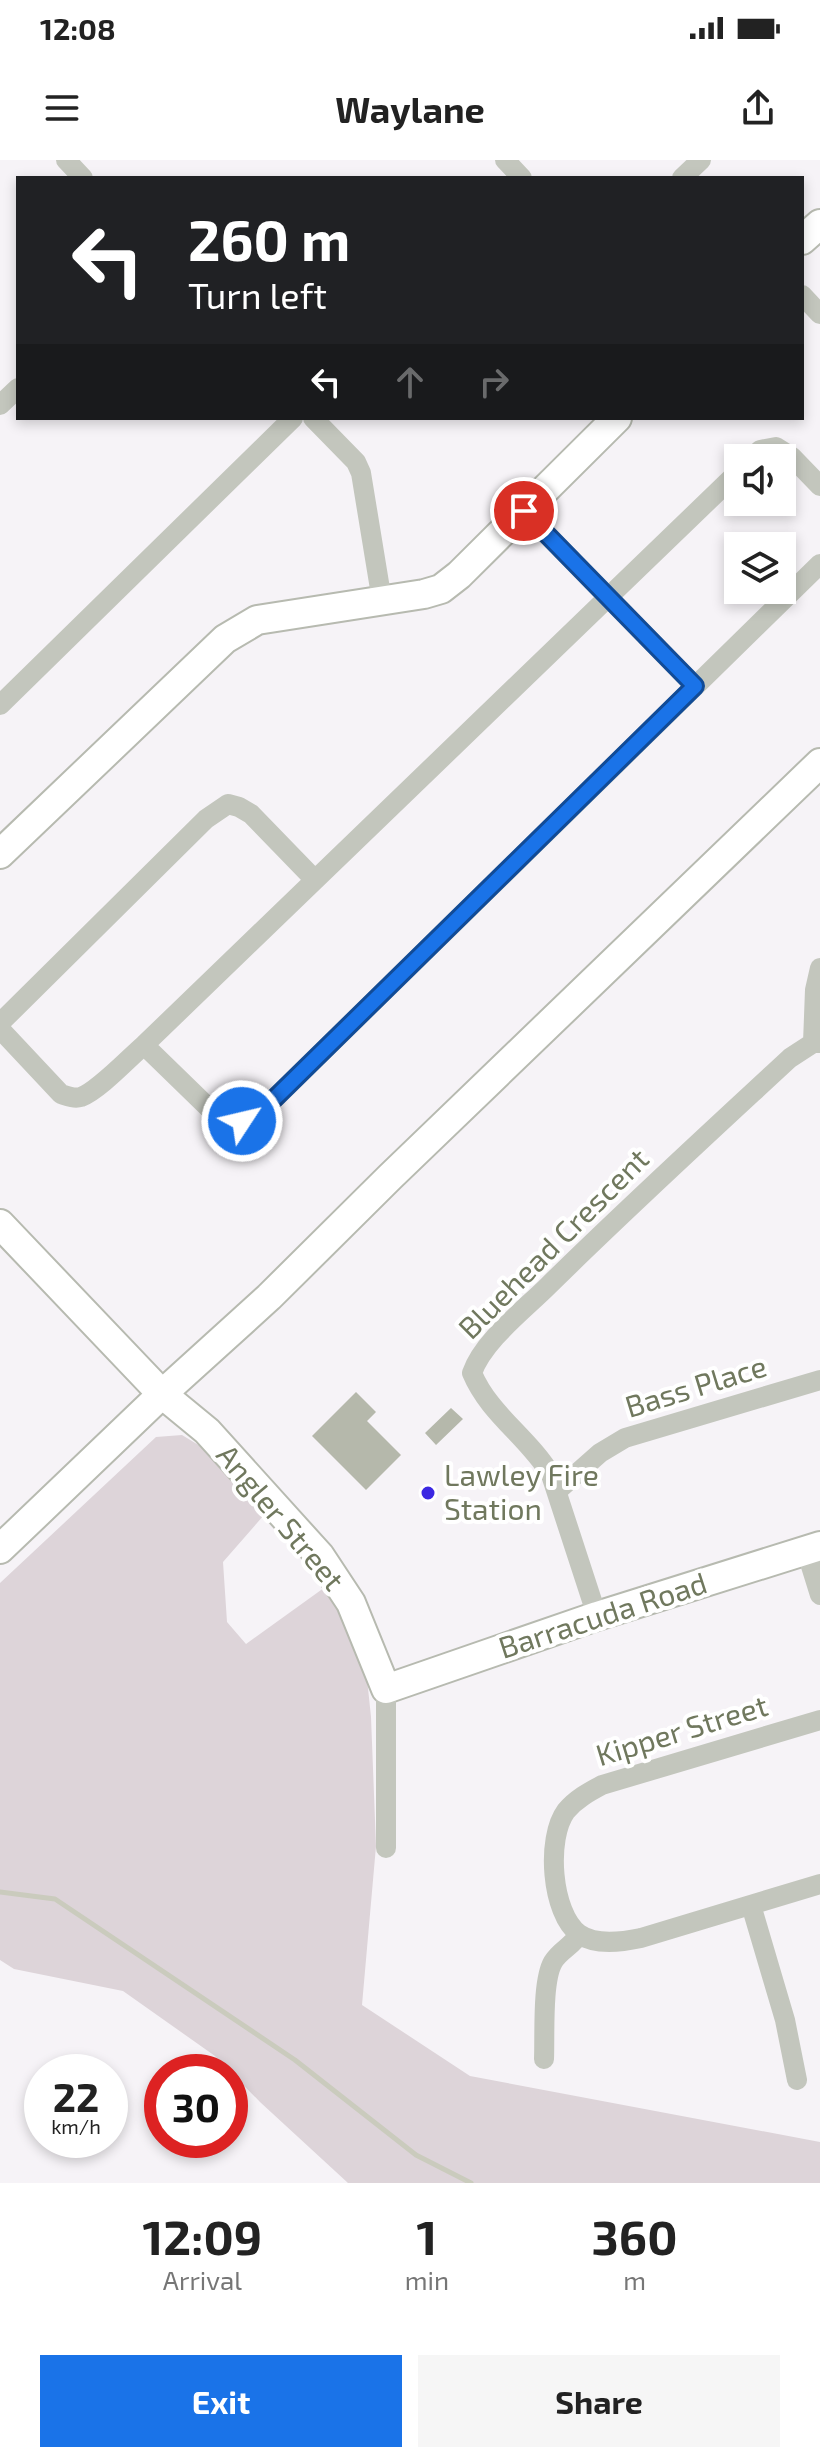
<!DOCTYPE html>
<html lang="en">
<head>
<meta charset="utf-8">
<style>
  body { margin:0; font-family:"Exo 2",sans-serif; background:#f6f6f6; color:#222; height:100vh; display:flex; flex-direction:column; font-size:30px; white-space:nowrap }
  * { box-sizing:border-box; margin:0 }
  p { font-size:26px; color:#767676 }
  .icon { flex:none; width:44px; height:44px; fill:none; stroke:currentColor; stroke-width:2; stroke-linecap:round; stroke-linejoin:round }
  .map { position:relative; height:2023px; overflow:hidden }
  .details { display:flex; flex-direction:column; background:#fff; flex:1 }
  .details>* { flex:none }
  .hud { position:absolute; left:16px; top:16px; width:788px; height:244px; border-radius:0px; box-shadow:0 4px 12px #0003; background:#202124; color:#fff; overflow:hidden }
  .tools { position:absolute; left:724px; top:284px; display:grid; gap:16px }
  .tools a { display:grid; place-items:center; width:72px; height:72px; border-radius:0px; background:#fff; box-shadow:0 4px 12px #0003; font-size:40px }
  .speed { position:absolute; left:24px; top:1894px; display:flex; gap:16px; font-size:40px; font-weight:700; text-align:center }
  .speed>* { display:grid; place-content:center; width:104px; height:104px; border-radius:50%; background:#fff; box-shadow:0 4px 12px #0003; line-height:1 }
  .speed small { font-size:20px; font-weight:400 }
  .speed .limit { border:12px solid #d22; background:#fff; color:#111 }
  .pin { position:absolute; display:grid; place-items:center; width:68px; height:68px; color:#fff; margin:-34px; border:4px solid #fff; border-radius:50%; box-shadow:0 2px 8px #0007 }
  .me { position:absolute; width:88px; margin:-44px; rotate:55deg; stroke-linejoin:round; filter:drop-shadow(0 0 6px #0008) }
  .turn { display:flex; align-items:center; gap:28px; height:168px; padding:0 40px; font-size:36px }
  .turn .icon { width:104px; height:104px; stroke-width:2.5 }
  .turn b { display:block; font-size:56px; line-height:68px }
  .lanes { display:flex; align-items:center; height:76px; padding:0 40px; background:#0003; justify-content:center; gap:40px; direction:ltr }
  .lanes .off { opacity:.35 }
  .eta { display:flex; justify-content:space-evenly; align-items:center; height:136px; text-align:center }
  .eta b { font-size:48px; font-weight:700; line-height:56px }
  .cta { display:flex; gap:16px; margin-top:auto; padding:16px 40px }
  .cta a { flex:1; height:92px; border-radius:0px; background:#1a73e8; color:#fff; font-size:32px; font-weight:700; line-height:92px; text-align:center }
  .cta a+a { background:#f6f6f6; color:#222 }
  .status { display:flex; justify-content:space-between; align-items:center; height:56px; padding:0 40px; background:#fff; direction:ltr }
  .status svg { height:22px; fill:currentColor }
  header { display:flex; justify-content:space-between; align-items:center; height:104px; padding:0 40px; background:#fff; font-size:36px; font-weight:700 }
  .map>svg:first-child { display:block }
  .green { fill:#ddd4d9 }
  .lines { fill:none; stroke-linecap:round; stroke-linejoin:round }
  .stream { stroke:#cacbbd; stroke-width:5 }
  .building { fill:#b5b8ab }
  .secondary-casing { stroke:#b7bab0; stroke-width:32 }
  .street { stroke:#c3c6bd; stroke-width:20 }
  .secondary { stroke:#fff; stroke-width:28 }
  .route-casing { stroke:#114b97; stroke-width:20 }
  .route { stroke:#1a73e8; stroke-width:14 }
  .poi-dot { fill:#3c28e2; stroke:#fff; stroke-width:3 }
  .labels { text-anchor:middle; stroke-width:8; stroke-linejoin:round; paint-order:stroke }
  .street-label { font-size:30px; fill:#70785e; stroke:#fff }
  .poi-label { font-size:30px; fill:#70785e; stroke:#fff; text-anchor:start }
</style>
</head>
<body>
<div class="status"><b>12:08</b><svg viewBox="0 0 49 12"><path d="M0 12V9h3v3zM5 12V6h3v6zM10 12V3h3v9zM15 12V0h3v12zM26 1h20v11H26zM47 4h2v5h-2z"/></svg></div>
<header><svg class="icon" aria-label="menu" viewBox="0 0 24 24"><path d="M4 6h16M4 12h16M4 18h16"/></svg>Waylane<svg class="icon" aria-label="share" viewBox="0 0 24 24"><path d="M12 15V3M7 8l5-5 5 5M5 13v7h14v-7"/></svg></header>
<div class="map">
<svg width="820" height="2023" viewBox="0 0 820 2023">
  <rect width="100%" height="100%" fill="#f6f3f7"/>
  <path class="green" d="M182,1275L205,1289L264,1355L223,1402L227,1462L246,1484L328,1425L366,1509L371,1557L376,1686L362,1845L470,1916L820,1982V2023H348L260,1942L215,1896L123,1831L14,1809L0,1800V1423L156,1277Z"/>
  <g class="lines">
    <path class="stream" d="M0,1732L55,1739L295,1900L416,1995L471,2023"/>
  </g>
  <path class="building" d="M356,1232L376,1252L367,1261L401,1295L366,1330L312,1276Z
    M451,1248L463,1259L436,1285L425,1273Z"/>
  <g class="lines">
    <defs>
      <path id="secondary" d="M802,80L820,64
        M0,694L225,479L257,460L424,434L441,429L459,415L617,258
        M0,1064L162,1234L207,1271L320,1396L351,1443L386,1529L597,1456L820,1386
        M0,1389L162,1234L269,1137L390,1017L820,603"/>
    </defs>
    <use href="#secondary" class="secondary-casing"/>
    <path class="street" d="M66,0L83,18
      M505,0L522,18
      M682,18L701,0
      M802,135L820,154
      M0,245L18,228
      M313,258L356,302L361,313L382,441
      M752,298L760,290L776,287L792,297L820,326
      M524,351L695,526
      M0,545L293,258
      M0,863L206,659L228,644L239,647L251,654L315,720
      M0,869L61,934C67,936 74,939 81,937C98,931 129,898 144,885L738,312
      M813,883L815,830L820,808
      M144,885L216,955C241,971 255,954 275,938L820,404
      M557,1331L600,1293L625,1278L820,1220
      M806,1390L820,1435
      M597,1456L551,1315C529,1278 489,1254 472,1213C483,1181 524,1150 548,1126C627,1048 708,974 790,898L813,883H820
      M820,1560L602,1625C589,1632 576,1639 566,1651C546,1678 551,1753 579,1774C596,1786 622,1782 641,1778L820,1724
      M386,1688V1529
      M751,1745L785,1860L797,1920
      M544,1899C545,1875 542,1821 553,1802C560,1790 573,1786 579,1774"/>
    <use href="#secondary" class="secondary"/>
  </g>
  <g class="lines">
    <defs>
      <path id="route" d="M242,961L252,956L275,938L695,526L524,351"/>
    </defs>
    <use href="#route" class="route-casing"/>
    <use href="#route" class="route"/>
  </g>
  <circle class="poi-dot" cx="428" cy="1333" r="8"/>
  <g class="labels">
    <g class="street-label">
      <text transform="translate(554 1084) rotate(-45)" y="10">Bluehead Crescent</text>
      <text transform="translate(696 1227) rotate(-17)" y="10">Bass Place</text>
      <text transform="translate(280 1358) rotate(50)" y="10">Angler Street</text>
      <text transform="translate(603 1456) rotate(-18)" y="10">Barracuda Road</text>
      <text transform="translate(682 1571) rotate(-17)" y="10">Kipper Street</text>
    </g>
    <g class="poi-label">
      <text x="444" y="1326">Lawley Fire<tspan x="444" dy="34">Station</tspan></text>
    </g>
  </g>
</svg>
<div class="tools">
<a><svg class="icon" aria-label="sound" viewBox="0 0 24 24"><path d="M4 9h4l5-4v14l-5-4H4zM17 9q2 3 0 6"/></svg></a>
<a><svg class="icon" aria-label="layers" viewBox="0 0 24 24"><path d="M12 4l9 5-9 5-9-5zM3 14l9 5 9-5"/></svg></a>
</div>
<div class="speed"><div>22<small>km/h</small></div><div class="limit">30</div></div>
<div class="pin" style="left:524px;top:351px;background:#d93025"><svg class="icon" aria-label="arrive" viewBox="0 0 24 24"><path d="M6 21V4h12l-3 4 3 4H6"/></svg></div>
<svg class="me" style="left:242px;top:961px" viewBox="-20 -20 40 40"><circle r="17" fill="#1a73e8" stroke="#fff" stroke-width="3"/><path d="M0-11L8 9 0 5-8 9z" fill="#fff"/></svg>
<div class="hud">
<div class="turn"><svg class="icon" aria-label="left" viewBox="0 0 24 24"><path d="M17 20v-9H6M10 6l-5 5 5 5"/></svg><div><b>260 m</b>Turn left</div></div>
<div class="lanes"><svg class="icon" aria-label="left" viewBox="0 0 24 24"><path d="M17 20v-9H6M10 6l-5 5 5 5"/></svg><svg class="icon off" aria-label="ahead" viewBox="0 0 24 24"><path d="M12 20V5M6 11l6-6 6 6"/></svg><svg class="icon off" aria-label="right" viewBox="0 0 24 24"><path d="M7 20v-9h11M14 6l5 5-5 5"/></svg></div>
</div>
</div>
<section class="details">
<div class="eta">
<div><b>12:09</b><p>Arrival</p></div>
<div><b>1</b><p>min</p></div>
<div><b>360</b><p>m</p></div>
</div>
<div class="cta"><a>Exit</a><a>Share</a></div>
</section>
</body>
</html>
